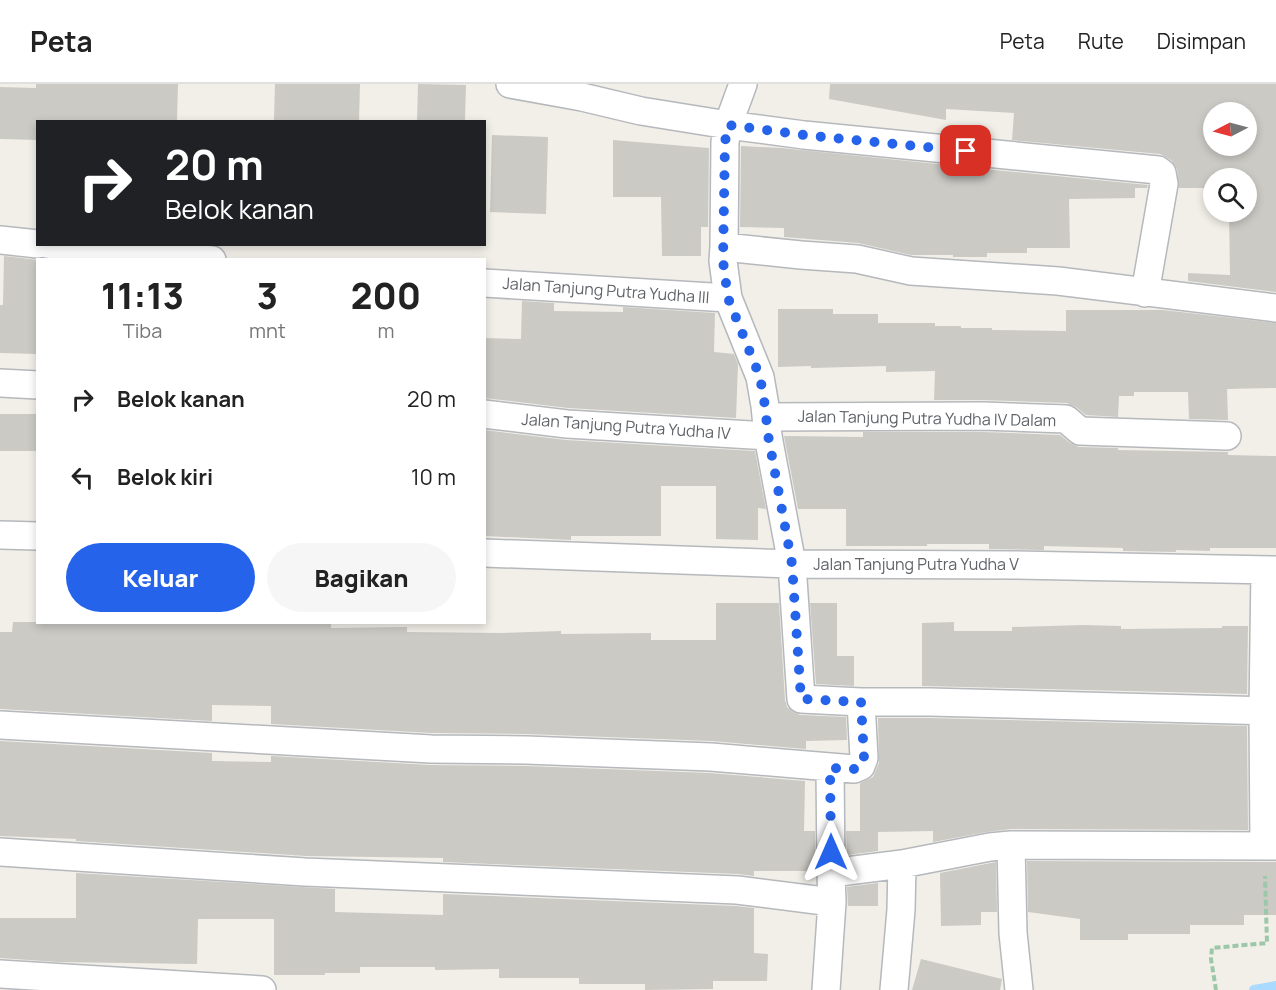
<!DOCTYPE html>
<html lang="id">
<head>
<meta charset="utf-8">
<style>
  body { margin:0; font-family:Manrope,sans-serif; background:#f6f6f6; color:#222; height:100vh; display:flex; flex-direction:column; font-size:22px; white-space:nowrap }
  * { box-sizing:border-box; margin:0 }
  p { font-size:20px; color:#767676 }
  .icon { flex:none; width:33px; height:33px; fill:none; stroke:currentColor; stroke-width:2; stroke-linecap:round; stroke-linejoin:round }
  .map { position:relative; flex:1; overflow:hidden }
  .panel { position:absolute; left:36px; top:174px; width:450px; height:366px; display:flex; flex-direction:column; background:#fff; border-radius:0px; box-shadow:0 3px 9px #0003 }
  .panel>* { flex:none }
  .top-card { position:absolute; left:36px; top:36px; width:450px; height:126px; border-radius:0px; box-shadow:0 3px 9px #0003; background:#202124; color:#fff; overflow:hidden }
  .needle { width:39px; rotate:264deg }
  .fabs { position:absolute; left:1203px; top:18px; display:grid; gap:12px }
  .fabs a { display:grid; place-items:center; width:54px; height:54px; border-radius:50%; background:#fff; box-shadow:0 3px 9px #0003; font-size:30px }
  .pin { position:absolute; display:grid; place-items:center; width:51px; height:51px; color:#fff; margin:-26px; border-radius:12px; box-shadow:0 3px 9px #0006 }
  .me { position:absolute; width:66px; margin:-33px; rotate:0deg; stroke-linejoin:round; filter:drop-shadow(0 0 4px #0008) }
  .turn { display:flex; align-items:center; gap:21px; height:126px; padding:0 30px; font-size:27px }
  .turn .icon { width:78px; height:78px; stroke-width:2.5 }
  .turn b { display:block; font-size:42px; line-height:51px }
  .eta { display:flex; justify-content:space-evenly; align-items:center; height:102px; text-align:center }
  .eta b { font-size:36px; font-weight:800; line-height:42px }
  .primary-button { display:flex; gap:12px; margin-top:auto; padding:12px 30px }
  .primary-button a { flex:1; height:69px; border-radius:36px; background:#2563eb; color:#fff; font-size:24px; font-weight:800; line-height:69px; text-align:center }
  .primary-button a+a { background:#f6f6f6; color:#222 }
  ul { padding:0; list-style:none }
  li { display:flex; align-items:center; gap:18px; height:78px; padding:0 30px }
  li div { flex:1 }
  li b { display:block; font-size:22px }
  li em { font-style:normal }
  header { display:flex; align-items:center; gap:36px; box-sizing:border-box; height:84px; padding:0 30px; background:#fff; border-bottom:2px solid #e0e0e0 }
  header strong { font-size:28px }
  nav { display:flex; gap:33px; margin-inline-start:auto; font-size:21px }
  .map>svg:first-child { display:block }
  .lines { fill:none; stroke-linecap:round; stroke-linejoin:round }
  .stream { stroke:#aadaff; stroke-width:10 }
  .building { fill:#cccac5; fill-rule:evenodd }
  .minor-casing { stroke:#b5b8bc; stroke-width:30 }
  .path { stroke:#9cc7a9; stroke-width:4; stroke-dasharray:6 3; stroke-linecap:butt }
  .minor { stroke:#fff; stroke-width:27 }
  .route { stroke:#2563eb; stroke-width:10; stroke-dasharray:0 18 }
  .labels { text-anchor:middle; stroke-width:4.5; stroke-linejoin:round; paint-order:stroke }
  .street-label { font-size:16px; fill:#5f6368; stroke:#fff }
</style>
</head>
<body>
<header>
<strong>Peta</strong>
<nav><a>Peta</a><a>Rute</a><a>Disimpan</a></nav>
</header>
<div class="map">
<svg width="1276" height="906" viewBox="0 0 1276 906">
  <rect width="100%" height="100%" fill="#f1efe8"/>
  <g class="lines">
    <path class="stream" d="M1254,906L1276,902"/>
  </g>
  <path class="building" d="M36,0H178L177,38H38V56L0,55V3L36,4Z
    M275,0H360L359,38L274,36Z
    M418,0L466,1L465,38H417Z
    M830,0H1276V208L1188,197V189L1230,191L1229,128H1246V94H1214V104H1179L1177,85L1171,76L1160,70L1012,56L1014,29L946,25V36L829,15ZM1214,28H1246V62H1214Z
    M492,51L548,53L546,130L490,128Z
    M613,56L709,64L708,143H701V172H662L661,113H613Z
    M741,62L781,64L947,81V85H984L1148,101L1147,104H1135V114L1069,115L1070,164H1027V169H987V173H953V171H911L858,159L784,153V144L740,143Z
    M4,172L38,176V270L0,269V221H3Z
    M522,217L554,219V227L623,228V223L715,229L714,268L734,270L738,280L736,334L568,324L484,314V254L521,255Z
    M778,225H833V230H878V239H935V242H961V244H992V246L1066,247V226H1163L1276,239V304L1227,305L1228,336L1189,335L1188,308H1134V312H1119L1118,333L1086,331L1076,323L1067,319L983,316H934L935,287L886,288V282L811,284V282L778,283Z
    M0,330H38V367H0Z
    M484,346L566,356L755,367L766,425L758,424V456L716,455V402H661V452H571V456L484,452Z
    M863,348H983L1060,351L1070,359L1079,363L1118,364V366L1228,368V371L1276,372V464H1210V467L1176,466V468L1123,467V464L1044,462V466L989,465V460H927V462H846V425H798L784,352L863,353Z
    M716,519H779L785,616L787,623L793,628L800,631L846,633L847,656L806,657V665L712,657L526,650L432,649L271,640V622L212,621V637L0,625V548H12L13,538H331V544L407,543V548L501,549L561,547V550L651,549V556H716Z
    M810,519H837V572H854V602L816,600Z
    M954,538V547H1012V543L1083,541L1121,542V545L1222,544V542H1248L1247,610L922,602V539Z
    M878,634H930L1247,642L1248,746L1011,745L987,748L933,758V747L878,748V767L847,771L846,747H860V699L873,693L879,679Z
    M0,657L212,669V677L271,678V672L430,681L526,682L710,689L805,697L804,747H815V787H754V792L738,790L443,778V774L306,772L76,757V755L0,752Z
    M1027,777L1276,778V831H1244V841H1190V850H1128V856H1080V835L1028,828Z
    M996,778L997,828H981V841L941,842L940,789Z
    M76,789L335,805V828L443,831V810L736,822L754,824V869L768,870L767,897H713V905L645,906V900H579V894H499V885L435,886V883H360V889H325V891H274V835H198L197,880L58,878L0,874V834H76Z
    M878,799V822H848L847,803Z
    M921,875L1002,895L1000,906H912Z"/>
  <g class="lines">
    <defs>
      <path id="minor" d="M510,0L582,13L641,27L728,41L804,51L1158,86L1162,89L1164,100L1145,209
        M0,156L38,160
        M46,160L212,176
        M724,163L725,58L728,41L743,0
        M484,199L728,214
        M1276,224L1058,197L911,187L857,175L801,171L724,163L723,177L728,214L760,293L765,322L768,352L792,480L801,615L861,618H930L1276,627
        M0,299L38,301
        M484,330L567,340L768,352
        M767,333L983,332L1066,335L1080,347L1227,352
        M0,451L38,452
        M484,469L792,480L1016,481L1276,486
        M0,641L431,665L526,666L711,673L854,685L861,682L864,674L861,618
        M830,684L831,789
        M1011,761L1013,849L1019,906
        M1264,762L1263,626L1265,486
        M0,768L305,788L737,806L832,818
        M0,890L262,906
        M826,906L832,818L831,789L902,780L990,763L1011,761L1276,762
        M894,906L901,826L902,780"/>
    </defs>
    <use href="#minor" class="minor-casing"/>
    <path class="path" d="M1216,906L1211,875L1212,864L1267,859L1265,792"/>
    <use href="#minor" class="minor"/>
  </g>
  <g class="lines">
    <path class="route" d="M831,768L830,684L854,685C861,684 863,681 864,674L861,618L801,615L792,480L768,351L765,322L760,293L728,214L723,177L725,58L728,41L804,51L966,67"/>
  </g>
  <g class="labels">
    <g class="street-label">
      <text transform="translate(606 206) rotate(4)" y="6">Jalan Tanjung Putra Yudha III</text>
      <text transform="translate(927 334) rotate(1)" y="6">Jalan Tanjung Putra Yudha IV Dalam</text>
      <text transform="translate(626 342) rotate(4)" y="6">Jalan Tanjung Putra Yudha IV</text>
      <text x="916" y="486">Jalan Tanjung Putra Yudha V</text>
    </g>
  </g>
</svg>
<div class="fabs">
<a><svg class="needle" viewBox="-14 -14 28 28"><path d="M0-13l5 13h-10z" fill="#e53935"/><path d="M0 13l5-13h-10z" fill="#767676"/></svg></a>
<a><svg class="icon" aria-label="search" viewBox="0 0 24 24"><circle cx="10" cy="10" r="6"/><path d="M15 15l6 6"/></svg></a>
</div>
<div class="pin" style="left:966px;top:67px;background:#d93025"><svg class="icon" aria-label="arrive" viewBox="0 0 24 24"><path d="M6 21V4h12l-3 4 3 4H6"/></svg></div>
<svg class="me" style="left:831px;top:768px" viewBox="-20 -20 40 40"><path d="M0-17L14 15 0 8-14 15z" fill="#2563eb" stroke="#fff" stroke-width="4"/></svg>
<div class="top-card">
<div class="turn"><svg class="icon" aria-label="right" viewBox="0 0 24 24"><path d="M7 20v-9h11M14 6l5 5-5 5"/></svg><div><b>20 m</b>Belok kanan</div></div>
</div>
<section class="panel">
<div class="eta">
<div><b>11:13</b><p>Tiba</p></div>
<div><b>3</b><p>mnt</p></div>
<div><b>200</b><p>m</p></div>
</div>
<ul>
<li><svg class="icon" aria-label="right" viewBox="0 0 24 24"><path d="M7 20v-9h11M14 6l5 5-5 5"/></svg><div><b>Belok kanan</b></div><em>20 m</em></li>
<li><svg class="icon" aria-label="left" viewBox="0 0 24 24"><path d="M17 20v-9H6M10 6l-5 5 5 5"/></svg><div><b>Belok kiri</b></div><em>10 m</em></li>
</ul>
<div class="primary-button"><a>Keluar</a><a>Bagikan</a></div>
</section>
</div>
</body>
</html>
